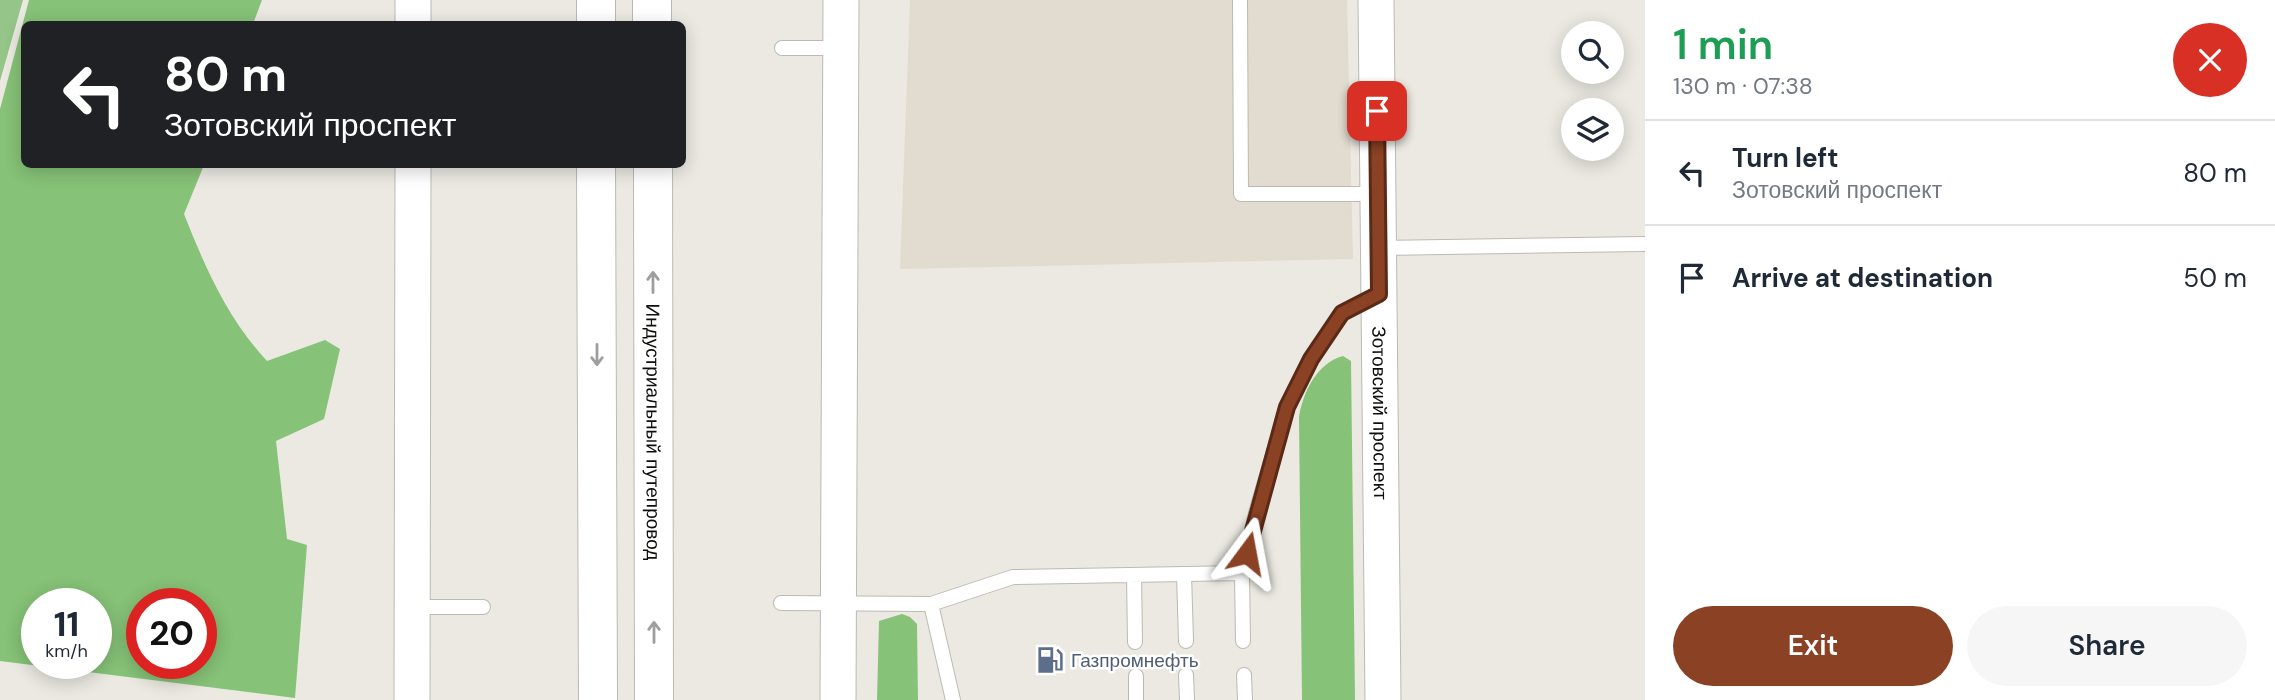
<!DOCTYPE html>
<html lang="en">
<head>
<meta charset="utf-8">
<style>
  body { margin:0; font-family:"DM Sans",sans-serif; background:#f6f6f7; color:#1f2937; height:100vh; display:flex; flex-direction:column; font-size:26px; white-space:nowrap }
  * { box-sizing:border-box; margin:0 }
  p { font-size:23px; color:#747a83 }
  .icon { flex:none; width:38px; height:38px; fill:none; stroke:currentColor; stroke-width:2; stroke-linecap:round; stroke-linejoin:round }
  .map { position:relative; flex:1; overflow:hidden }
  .sheet { display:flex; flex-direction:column; background:#fff; width:630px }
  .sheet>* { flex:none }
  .hud { position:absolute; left:21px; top:21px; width:665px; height:147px; border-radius:10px; box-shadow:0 4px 18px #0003; background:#202124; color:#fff; overflow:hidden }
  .buttons { position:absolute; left:1561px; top:21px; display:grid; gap:14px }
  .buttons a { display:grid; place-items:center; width:63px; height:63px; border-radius:50%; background:#fff; box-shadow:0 4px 18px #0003; font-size:35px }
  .speed { position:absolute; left:21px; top:588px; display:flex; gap:14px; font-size:35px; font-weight:700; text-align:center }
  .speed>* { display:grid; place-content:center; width:91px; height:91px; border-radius:50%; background:#fff; box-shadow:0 4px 18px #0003; line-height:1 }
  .speed small { font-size:18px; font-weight:400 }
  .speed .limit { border:10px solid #d22; background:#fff; color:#111 }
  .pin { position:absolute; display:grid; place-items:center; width:60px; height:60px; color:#fff; margin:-30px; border-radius:14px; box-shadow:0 4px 10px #0006 }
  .me { position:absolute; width:77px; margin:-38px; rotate:13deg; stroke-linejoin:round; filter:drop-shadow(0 0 5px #0008) }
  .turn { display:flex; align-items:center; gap:24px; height:147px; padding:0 28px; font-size:32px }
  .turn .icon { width:91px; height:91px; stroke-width:2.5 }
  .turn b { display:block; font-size:49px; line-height:60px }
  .round { display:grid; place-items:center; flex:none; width:74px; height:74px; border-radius:37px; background:#f6f6f7 }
  .summary { display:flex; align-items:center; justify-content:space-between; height:119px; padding:0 28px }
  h1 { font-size:42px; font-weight:600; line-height:52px; color:#1e9e55 }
  .button { display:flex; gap:14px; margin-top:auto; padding:14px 28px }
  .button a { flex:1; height:80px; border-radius:42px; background:#8a4124; color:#fff; font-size:28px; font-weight:600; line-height:80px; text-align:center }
  .button a+a { background:#f6f6f7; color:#1f2937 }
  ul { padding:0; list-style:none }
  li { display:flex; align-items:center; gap:21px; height:105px; padding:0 28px; border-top:2px solid #e0e1e3 }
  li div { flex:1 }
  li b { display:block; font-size:26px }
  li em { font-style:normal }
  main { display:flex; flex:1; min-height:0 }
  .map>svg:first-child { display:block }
  .built { fill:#e1dccf }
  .green { fill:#95c589 }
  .forest { fill:#86c277; fill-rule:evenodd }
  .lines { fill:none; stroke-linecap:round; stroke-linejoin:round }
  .service-casing { stroke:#bcbab3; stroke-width:16 }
  .tertiary-casing { stroke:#bcbab3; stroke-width:37 }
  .primary-casing { stroke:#bcbab3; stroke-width:40 }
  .service { stroke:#fff; stroke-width:14 }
  .tertiary { stroke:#fff; stroke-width:35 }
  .primary { stroke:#fff; stroke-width:38 }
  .oneway { stroke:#9f9e9d }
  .route-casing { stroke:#5a2a17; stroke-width:18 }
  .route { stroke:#8a4124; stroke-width:12 }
  .labels { text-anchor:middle; stroke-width:5; stroke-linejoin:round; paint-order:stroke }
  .street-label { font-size:19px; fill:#0e0d0b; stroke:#fff }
  .service-label { font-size:19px; fill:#4e5e75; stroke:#fff; text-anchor:start }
</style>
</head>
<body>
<main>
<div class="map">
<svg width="1645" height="700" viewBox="0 0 1645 700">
  <rect width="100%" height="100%" fill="#ebe9e2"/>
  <path class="built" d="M910,0H1347L1353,259L900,269Z"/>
  <path class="green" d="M0,0H23L0,81Z"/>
  <path class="forest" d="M29,0H262L253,24H24V164L204,165L184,214C205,267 227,318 267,361L325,340L340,349L324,419L276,441L287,539L307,545L295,698L0,661V109ZM37,604H96V663H37ZM142,604H201V663H142Z
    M1343,356L1351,361L1355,700H1302L1299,417C1303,392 1317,363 1343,356Z
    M902,614L910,617L917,624L918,700H877L879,621Z"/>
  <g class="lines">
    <defs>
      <path id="service" d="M1240,0L1241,194H1377
        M782,48H841
        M1379,248L1645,244
        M1184,574L1186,641
        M1134,575L1135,642
        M781,603L931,604L1013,577L1242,573
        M931,604L953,700
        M412,607H483
        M1243,641L1242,573L1256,513L1287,407L1311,359L1342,313L1376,295
        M1186,675L1187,700
        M1244,675L1245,700
        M1136,676V700"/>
      <g id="tertiary">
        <path d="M413,0V24"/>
        <path id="s1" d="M1376,0L1383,700"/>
        <path d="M412,700L413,164"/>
        <path d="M838,700L841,0"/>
      </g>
      <g id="primary">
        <path d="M596,0V24"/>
        <path d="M652,0V24"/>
        <path d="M596,164L598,700"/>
        <path id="s2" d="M653,164L654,700"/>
      </g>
    </defs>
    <use href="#service" class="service-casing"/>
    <use href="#tertiary" class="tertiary-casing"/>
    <use href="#primary" class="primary-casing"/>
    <use href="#service" class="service"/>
    <use href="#tertiary" class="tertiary"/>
    <use href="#primary" class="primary"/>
  </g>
  <defs><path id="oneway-shaft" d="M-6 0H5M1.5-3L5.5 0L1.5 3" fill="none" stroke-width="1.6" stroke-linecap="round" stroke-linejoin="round" transform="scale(1.75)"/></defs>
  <g class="oneway">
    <use href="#oneway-shaft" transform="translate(653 282) rotate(-90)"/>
    <use href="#oneway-shaft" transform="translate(597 355) rotate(90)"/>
    <use href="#oneway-shaft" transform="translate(654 632) rotate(-90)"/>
  </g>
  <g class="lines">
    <defs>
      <path id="route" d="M1247,553L1287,407L1311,359L1342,313L1379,294L1377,111"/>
    </defs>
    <use href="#route" class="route-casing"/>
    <use href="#route" class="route"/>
  </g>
  <defs>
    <symbol id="fuel-bare" viewBox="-9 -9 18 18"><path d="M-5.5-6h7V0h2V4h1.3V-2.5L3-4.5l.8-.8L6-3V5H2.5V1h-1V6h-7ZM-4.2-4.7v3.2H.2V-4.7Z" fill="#5c6f8a" stroke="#fff" stroke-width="2.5" paint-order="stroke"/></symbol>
  </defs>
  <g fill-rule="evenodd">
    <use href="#fuel-bare" x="1031" y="641" width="38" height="38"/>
  </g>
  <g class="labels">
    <g class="street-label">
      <text dy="7" stroke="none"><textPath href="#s1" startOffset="413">Зотовский проспект</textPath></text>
      <text dy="7" stroke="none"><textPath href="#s2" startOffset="268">Индустриальный путепровод</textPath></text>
    </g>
    <g class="service-label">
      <text x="1071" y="667">Газпромнефть</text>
    </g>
  </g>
</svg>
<div class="buttons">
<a><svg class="icon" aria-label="search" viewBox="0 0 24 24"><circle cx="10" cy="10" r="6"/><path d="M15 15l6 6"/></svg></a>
<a><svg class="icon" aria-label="layers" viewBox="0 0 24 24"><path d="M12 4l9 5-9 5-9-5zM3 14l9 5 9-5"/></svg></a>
</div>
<div class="speed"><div>11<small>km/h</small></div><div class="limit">20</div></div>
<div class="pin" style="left:1377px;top:111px;background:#d93025"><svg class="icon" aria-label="arrive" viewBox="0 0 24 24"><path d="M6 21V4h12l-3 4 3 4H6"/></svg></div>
<svg class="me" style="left:1247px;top:553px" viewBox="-20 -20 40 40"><path d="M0-17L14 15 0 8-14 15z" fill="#8a4124" stroke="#fff" stroke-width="4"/></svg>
<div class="hud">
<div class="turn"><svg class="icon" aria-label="left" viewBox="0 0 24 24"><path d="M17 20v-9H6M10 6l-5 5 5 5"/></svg><div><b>80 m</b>Зотовский проспект</div></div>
</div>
</div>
<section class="sheet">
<div class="summary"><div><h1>1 min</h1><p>130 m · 07:38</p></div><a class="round" style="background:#d93025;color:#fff"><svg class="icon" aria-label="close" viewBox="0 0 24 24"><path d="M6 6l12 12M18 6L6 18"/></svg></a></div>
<ul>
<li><svg class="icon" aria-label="left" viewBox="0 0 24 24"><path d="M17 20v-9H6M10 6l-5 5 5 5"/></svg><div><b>Turn left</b><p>Зотовский проспект</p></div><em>80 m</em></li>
<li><svg class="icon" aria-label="arrive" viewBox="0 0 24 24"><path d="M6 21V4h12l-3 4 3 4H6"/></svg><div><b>Arrive at destination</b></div><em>50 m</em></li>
</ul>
<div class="button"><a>Exit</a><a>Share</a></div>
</section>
</main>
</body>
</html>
